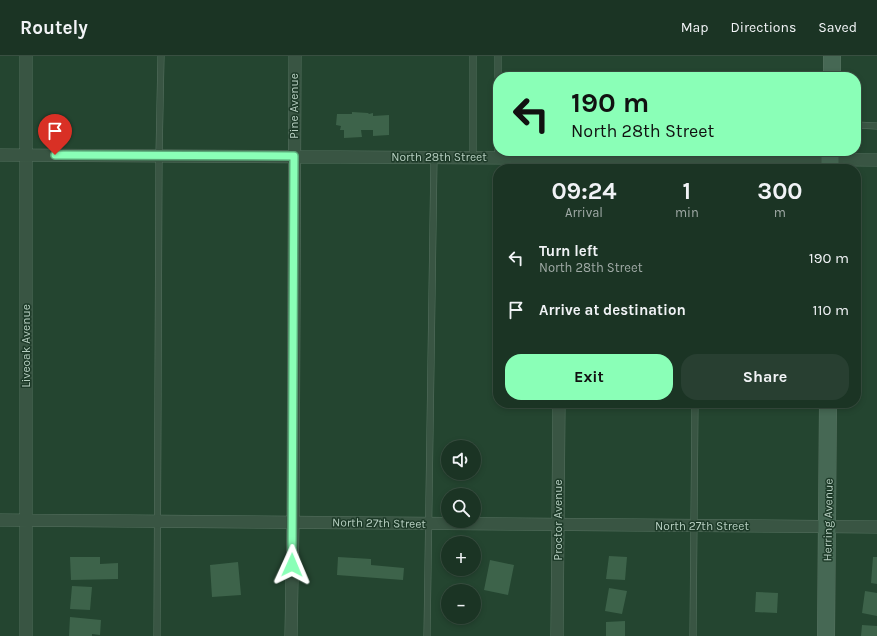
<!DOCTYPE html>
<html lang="en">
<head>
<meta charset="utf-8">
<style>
  body { margin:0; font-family:Karla,sans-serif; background:#283f31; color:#f1f3f6; height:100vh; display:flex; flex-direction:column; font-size:15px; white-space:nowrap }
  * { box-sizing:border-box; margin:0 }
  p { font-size:13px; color:#a0aaa6 }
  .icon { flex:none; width:22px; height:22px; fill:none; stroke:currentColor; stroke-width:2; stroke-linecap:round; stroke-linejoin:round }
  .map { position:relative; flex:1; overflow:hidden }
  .sheet { position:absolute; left:493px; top:108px; width:368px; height:244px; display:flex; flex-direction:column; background:#1b3424; border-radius:16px; box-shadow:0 2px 6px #0003,0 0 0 1px #394f41 }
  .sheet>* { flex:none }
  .banner { position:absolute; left:493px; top:16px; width:368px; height:84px; border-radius:16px; box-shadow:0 2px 6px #0003,0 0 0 1px #394f41; background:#8affb7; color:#111; overflow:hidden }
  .tools { position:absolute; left:441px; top:384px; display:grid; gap:8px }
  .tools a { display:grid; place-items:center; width:40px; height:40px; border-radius:50%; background:#1b3424; box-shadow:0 2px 6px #0003,0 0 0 1px #394f41; font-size:20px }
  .pin { position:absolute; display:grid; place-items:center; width:34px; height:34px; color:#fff; margin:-41px -17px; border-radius:50% 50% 50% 0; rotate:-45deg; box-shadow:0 0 4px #0007 }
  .pin .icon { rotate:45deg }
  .me { position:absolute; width:44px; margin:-22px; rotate:1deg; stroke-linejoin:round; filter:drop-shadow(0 0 3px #0008) }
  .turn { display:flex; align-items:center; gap:14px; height:84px; padding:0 12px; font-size:18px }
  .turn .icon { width:52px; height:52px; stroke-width:2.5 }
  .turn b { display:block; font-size:28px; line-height:34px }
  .eta { display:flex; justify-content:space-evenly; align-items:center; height:68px; text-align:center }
  .eta b { font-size:24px; font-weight:700; line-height:28px }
  .action { display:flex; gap:8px; margin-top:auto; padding:8px 12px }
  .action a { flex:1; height:46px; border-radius:16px; background:#8affb7; color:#111; font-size:16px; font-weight:700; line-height:46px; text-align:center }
  .action a+a { background:#283f31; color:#f1f3f6 }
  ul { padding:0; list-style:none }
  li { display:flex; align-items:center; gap:12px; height:52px; padding:0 12px }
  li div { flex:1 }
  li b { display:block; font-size:15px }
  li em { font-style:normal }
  header { display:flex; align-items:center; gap:24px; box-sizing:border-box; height:56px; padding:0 20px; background:#1b3424; border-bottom:1px solid #394f41 }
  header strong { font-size:19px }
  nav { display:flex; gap:22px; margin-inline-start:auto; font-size:14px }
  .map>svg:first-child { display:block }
  .building { fill:#3d634a }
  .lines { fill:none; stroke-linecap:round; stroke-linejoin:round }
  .service-casing { stroke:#577261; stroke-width:7 }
  .minor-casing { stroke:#577261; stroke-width:13 }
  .secondary-casing { stroke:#577261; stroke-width:18 }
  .service { stroke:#395543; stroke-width:6 }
  .minor { stroke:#395543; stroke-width:12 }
  .secondary { stroke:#466854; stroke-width:17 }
  .route-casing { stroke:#5aa677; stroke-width:10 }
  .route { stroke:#8affb7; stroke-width:7 }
  .labels { text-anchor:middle; stroke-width:3; stroke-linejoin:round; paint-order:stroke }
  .street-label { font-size:12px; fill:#b6cec0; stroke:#1d3a28 }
</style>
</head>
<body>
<header>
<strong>Routely</strong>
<nav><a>Map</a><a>Directions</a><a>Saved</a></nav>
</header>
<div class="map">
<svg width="877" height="580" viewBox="0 0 877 580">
  <rect width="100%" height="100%" fill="#244530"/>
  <path class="building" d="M352,56L368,57L369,58L373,57V60L389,59V79L373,80V74H361L362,81L344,82V74H340L341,70L336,69L337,58H352Z
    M609,500L627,501L625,524L606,523Z
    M70,501H100V508L118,507V523L71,524Z
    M338,501L371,503V509L404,512L403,524L337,519Z
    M873,501H877V528L871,527Z
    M490,504L514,509L508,539L484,534Z
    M238,506L241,539L212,541L210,509Z
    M72,530L92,531L90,554L70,553Z
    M609,532L627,535L622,558L605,555Z
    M865,535L877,537V560L862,557Z
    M756,536L778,537L777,557L755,556Z
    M70,561L101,564L100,579L92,578V580H69Z
    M625,565V580H606V566Z
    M862,569L877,570V580H861Z"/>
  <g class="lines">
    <defs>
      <path id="service" d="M498,21V0
        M856,69L877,70
        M473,102V0
        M498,102V44
        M696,113V103
        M157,580L159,100L161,0
        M427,580L434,101
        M693,580L695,347"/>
      <path id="minor" d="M0,99L877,104
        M0,464L877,471
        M26,580V0
        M291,580L293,466L295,0
        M557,580L559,347"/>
      <path id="secondary" d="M832,21V0
        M830,113V95
        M826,580L828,347"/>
    </defs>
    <use href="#service" class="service-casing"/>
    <use href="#minor" class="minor-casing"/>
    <use href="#secondary" class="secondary-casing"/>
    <use href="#service" class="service"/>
    <use href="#minor" class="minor"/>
    <use href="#secondary" class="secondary"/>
  </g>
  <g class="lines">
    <defs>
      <path id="route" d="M55,99L294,100L292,509"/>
    </defs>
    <use href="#route" class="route-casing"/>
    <use href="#route" class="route"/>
  </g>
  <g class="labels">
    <g class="street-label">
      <text transform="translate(294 50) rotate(-90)" y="4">Pine Avenue</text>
      <text x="439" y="105">North 28th Street</text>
      <text transform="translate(26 290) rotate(-90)" y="4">Liveoak Avenue</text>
      <text transform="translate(558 464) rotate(-90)" y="4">Proctor Avenue</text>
      <text transform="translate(828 464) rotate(-89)" y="4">Herring Avenue</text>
      <text transform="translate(379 467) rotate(1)" y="4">North 27th Street</text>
      <text x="702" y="474">North 27th Street</text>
    </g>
  </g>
</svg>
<div class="tools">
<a><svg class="icon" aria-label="sound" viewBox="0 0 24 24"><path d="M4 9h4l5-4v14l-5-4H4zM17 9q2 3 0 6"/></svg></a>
<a><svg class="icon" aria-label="search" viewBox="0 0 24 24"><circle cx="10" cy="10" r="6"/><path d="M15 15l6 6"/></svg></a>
<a>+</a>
<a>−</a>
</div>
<div class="pin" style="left:55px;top:99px;background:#d93025"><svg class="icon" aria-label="arrive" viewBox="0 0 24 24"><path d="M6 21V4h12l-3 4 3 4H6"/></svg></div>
<svg class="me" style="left:292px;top:509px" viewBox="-20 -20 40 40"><path d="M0-17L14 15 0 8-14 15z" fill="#8affb7" stroke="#fff" stroke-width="4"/></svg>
<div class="banner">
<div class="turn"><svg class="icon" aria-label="left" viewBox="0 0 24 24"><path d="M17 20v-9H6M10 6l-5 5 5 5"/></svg><div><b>190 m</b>North 28th Street</div></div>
</div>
<section class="sheet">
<div class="eta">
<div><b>09:24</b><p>Arrival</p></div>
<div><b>1</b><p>min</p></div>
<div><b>300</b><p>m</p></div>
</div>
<ul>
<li><svg class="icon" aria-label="left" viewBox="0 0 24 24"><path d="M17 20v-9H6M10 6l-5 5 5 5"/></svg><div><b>Turn left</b><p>North 28th Street</p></div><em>190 m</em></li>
<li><svg class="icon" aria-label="arrive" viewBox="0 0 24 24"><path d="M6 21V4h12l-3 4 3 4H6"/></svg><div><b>Arrive at destination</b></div><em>110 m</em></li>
</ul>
<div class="action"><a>Exit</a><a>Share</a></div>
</section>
</div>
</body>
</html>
